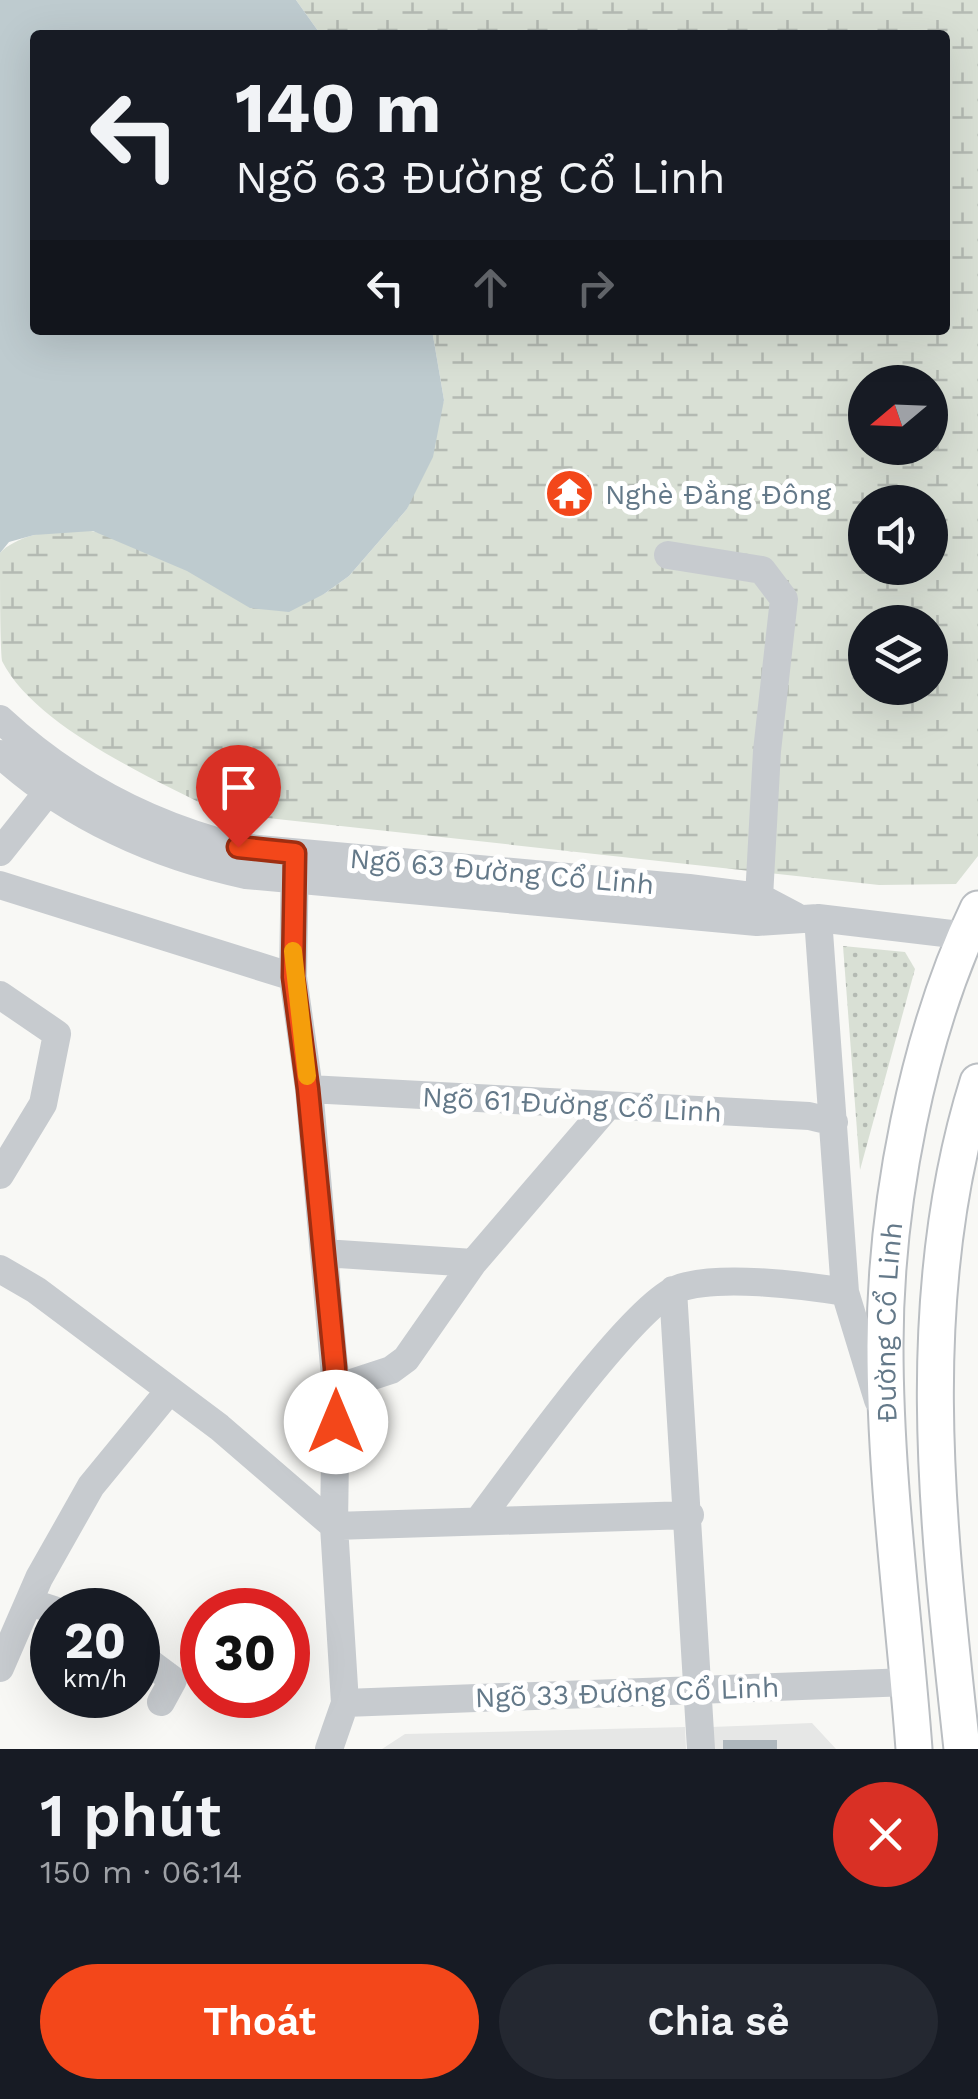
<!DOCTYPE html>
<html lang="vi">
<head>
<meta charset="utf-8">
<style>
  body { margin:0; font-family:"Work Sans",sans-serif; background:#242831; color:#f1f3f6; height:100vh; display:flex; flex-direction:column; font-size:38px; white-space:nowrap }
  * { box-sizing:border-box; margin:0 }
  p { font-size:32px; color:#9ea1a6 }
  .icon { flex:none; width:55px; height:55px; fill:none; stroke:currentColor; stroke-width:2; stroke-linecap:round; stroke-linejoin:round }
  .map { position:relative; height:1749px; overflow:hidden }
  .panel { display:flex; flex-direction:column; background:#171b24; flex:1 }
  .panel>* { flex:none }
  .banner { position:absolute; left:30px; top:30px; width:920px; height:305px; border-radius:10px; box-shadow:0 10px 40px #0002; background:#171b24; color:#f1f3f6; overflow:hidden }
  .needle { width:65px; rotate:251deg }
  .tools { position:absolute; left:848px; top:365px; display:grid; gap:20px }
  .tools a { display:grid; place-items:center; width:100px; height:100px; border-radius:50%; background:#171b24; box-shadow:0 10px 40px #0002; font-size:50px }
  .speed { position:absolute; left:30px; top:1588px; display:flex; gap:20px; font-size:50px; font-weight:700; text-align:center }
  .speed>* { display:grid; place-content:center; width:130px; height:130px; border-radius:50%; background:#171b24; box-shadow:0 10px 40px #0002; line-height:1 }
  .speed small { font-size:25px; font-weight:400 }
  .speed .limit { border:15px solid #d22; background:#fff; color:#111 }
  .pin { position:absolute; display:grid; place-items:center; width:85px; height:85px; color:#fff; margin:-102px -42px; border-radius:50% 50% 50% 0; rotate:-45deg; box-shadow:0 0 10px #0007 }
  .pin .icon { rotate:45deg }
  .me { position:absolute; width:110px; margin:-55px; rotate:0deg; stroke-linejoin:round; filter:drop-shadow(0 0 8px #0008) }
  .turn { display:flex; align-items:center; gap:35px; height:210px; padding:0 40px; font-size:45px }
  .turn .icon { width:130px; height:130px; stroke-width:2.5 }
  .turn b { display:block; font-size:70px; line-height:85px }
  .lanes { display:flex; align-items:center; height:95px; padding:0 40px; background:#0003; justify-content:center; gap:50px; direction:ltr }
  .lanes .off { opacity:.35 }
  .round { display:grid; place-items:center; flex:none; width:105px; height:105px; border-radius:52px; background:#242831 }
  .overview { display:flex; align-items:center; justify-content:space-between; height:170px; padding:0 40px }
  h1 { font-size:60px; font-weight:600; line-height:75px }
  .cta { display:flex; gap:20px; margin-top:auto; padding:20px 40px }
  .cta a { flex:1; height:115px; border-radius:60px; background:#f3471a; color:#fff; font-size:40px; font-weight:600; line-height:115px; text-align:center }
  .cta a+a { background:#242831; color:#f1f3f6 }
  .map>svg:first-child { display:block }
  .built { fill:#e6e7e6 }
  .grass { fill:url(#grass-dots) }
  .wetland { fill:url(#wetland-marsh); fill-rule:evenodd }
  .water { fill:#becbcf }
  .building { fill:#aeb7bd }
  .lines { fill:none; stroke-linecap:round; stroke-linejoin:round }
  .major-casing { stroke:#babec2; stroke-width:39 }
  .minor { stroke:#c7cbcf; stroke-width:28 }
  .major { stroke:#fff; stroke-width:35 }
  .route-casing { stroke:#9e2e11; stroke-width:25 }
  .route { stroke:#f3471a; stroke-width:18 }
  .slow { stroke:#f59e0b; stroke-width:18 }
  .labels { text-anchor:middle; stroke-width:10; stroke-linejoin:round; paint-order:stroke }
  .poi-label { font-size:28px; fill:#647989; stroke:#fff; text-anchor:start }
  .street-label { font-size:28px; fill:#647989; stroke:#fff }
</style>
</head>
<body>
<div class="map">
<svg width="978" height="1749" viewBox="0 0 978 1749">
  <defs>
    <pattern id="grass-dots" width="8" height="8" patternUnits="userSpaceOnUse" patternTransform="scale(2.5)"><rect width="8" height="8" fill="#d9e0d5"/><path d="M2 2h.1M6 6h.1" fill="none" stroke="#b4bab3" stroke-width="1.8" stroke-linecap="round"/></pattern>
    <pattern id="wetland-marsh" width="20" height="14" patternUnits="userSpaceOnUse" patternTransform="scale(2.5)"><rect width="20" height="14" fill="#d9e0d5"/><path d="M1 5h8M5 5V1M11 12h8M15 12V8" fill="none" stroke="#b4bab3"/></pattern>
  </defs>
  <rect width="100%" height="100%" fill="#f8f8f5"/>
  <path class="built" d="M812,1723L836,1749H711V1727Z
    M685,1727L686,1749H382L405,1734Z"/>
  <path class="grass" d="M843,946L905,952L915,969L860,1170Z"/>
  <path class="wetland" d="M296,0H978V856L956,884L879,885L221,813C157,781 35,727 2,661C0,642 0,577 0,553C18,533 70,525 96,532C148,545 208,576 251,608L324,594L349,576L407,509L444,400L432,330H945V35H321ZM865,382H930V448H865ZM865,502H930V568H865ZM865,622H930V688H865Z"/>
  <path class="water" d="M0,0H296L321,35H35V330H432L444,400L433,457L407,509L349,576L324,594L289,612L250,608L187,571L93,531L34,535L9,542L0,553Z"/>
  <path class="building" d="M723,1740H777V1749H723Z"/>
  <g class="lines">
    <defs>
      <g id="major">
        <path id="s1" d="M914,1749C904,1615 885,1480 885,1346C885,1206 917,1035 978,909"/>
        <path d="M962,1749C938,1527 910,1299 978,1082"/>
      </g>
    </defs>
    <use href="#major" class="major-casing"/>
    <path class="minor" d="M668,555L762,570L784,599L767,751L758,916
      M0,719C68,782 149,825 238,847L689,888L759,897L795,916
      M0,754C69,817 156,856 246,875L757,922L818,918L978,937
      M0,852L58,779
      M295,853L293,977L309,1089L336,1388L334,1526L345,1703L329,1749
      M0,885L293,977
      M818,918L845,1292L878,1400
      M0,995L57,1034L43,1104L0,1175
      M309,1089L809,1116L834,1122
      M324,1253L473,1263
      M0,1269L36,1290L219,1427L334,1526L690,1515
      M673,1290L701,1749
      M336,1388L391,1370L406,1359L473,1263L607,1107
      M478,1521C513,1475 632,1306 677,1289C716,1274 803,1285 845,1292
      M29,1602L54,1610
      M138,1654L173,1680L161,1702
      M0,1668L39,1578L91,1486L169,1391
      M345,1703L909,1682"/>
    <use href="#major" class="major"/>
  </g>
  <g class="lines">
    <defs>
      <path id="route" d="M238,847L295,853L293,977L308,1089L335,1368L336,1422"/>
    </defs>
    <use href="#route" class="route-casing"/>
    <use href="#route" class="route"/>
    <path class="slow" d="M293,951L307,1076"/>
  </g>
  <defs>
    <symbol id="temple-disc" viewBox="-11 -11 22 22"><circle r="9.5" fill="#f3471a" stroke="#fff"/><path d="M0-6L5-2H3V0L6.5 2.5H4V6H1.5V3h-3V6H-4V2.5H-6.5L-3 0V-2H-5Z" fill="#fff"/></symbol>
  </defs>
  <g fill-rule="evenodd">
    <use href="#temple-disc" x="542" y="466" width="55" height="55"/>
  </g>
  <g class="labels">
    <g class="poi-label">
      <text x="605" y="504">Nghè Đằng Đông</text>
    </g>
    <g class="street-label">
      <text transform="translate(502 871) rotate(5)" y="10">Ngõ 63 Đường Cổ Linh</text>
      <text transform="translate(572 1104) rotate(3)" y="10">Ngõ 61 Đường Cổ Linh</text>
      <text dy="10" stroke="none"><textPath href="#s1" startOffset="428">Đường Cổ Linh</textPath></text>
      <text transform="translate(627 1692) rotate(-2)" y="10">Ngõ 33 Đường Cổ Linh</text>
    </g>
  </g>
</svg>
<div class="tools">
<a><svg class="needle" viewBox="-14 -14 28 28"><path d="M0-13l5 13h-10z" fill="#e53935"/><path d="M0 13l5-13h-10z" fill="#9ea1a6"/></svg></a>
<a><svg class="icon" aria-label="sound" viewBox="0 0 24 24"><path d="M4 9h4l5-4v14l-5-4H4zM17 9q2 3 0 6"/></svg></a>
<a><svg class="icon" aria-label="layers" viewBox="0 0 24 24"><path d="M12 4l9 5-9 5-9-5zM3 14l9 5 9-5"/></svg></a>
</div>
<div class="speed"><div>20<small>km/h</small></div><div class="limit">30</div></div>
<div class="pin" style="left:238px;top:847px;background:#d93025"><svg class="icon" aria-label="arrive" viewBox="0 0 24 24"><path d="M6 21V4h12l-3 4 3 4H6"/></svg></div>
<svg class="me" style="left:336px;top:1422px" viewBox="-20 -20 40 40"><circle r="19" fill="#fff"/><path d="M0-13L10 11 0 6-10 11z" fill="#f3471a"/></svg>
<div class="banner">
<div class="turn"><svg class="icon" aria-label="left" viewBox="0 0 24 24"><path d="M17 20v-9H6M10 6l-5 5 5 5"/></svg><div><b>140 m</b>Ngõ 63 Đường Cổ Linh</div></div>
<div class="lanes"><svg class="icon" aria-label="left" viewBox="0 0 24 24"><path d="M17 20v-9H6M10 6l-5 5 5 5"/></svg><svg class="icon off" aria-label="ahead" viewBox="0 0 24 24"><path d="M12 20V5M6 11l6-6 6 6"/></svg><svg class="icon off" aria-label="right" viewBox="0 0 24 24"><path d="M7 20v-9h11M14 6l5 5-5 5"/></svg></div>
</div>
</div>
<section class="panel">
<div class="overview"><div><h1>1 phút</h1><p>150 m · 06:14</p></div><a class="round" style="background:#d93025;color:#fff"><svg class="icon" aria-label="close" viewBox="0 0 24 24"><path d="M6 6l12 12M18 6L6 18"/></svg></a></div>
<div class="cta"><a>Thoát</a><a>Chia sẻ</a></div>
</section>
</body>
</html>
